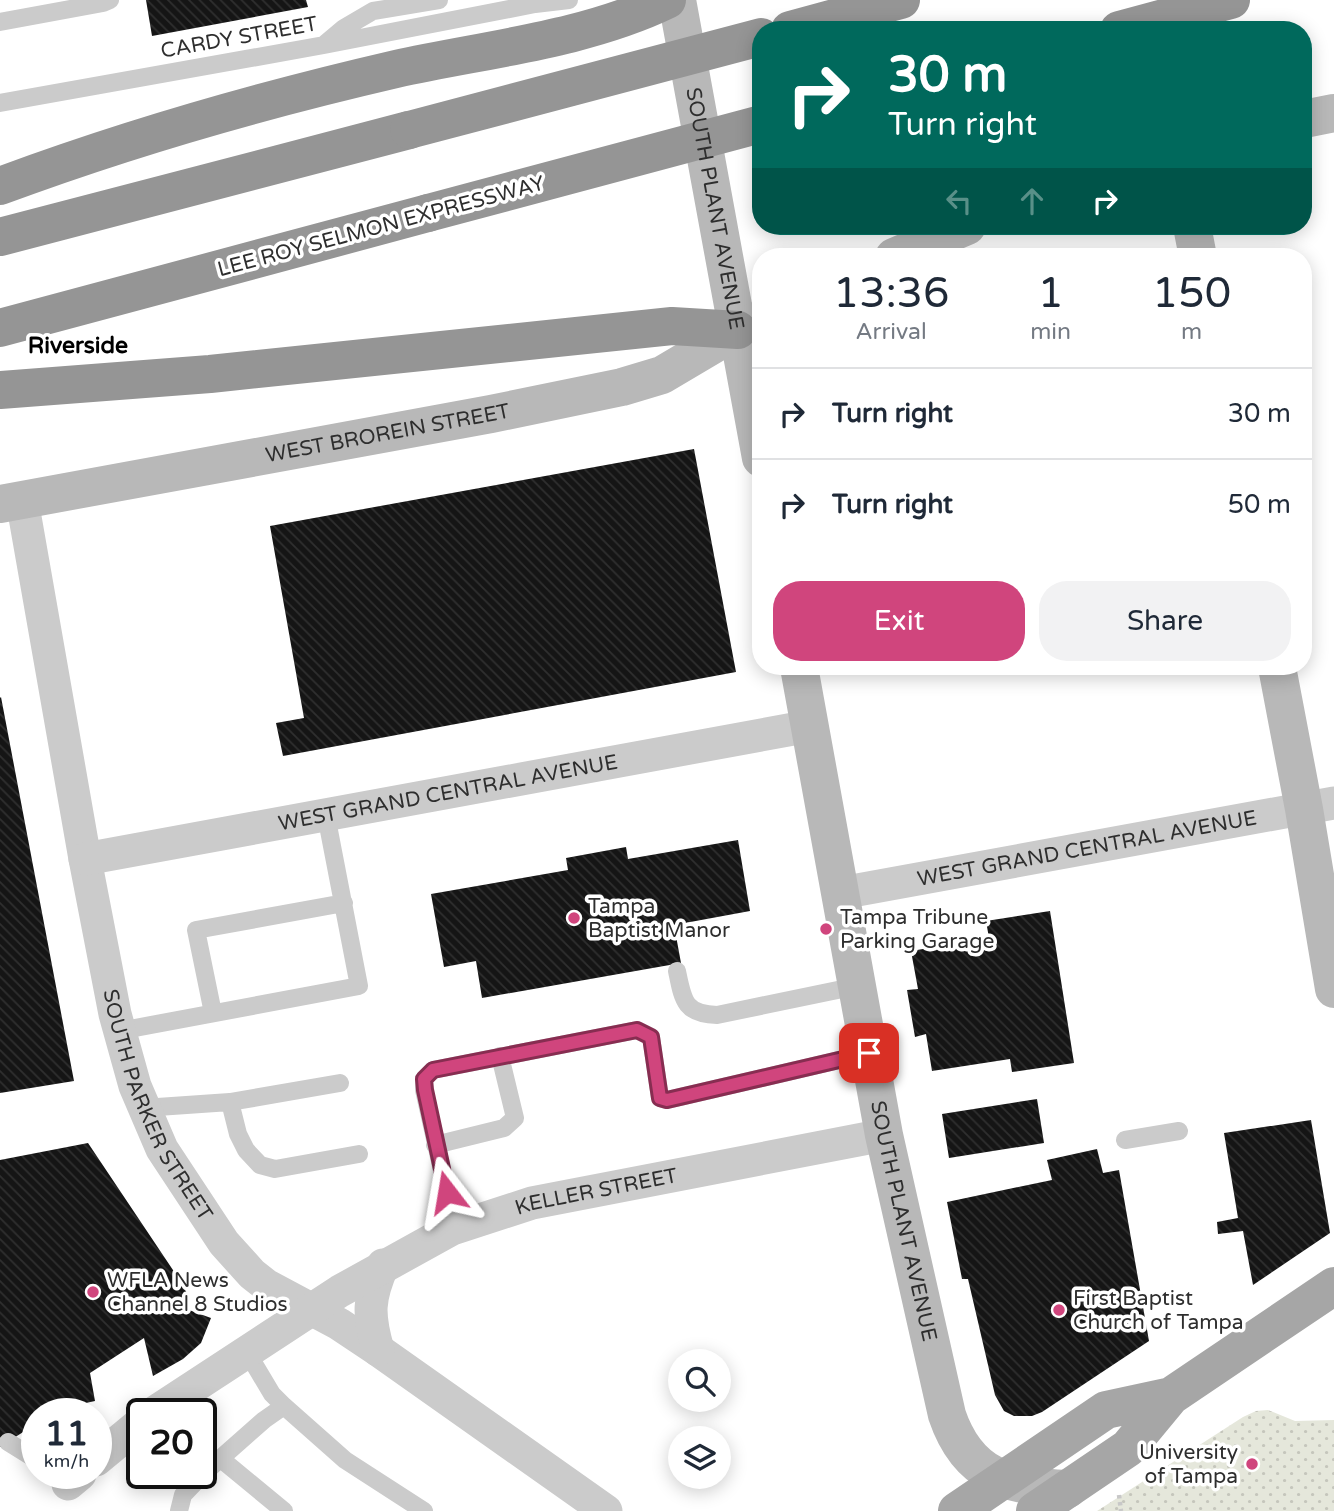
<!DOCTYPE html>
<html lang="en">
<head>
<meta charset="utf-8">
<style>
  body { margin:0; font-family:"Varela Round",sans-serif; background:#f2f2f3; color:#1f2937; height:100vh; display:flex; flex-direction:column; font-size:26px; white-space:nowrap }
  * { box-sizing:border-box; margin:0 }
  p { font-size:23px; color:#747a83 }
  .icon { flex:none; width:38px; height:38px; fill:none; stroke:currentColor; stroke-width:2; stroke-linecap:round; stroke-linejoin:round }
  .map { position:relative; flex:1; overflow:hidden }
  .sheet { position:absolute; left:752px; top:248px; width:560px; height:427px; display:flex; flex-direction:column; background:#fff; border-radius:28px; box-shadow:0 4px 18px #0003 }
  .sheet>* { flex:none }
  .banner { position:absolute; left:752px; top:21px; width:560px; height:214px; border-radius:28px; box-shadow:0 4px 18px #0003; background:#00695c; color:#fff; overflow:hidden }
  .controls { position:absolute; left:668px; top:1349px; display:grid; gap:14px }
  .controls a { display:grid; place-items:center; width:63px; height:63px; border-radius:50%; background:#fff; box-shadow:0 4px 18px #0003; font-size:35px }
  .speed { position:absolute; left:21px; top:1398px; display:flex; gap:14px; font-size:35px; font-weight:700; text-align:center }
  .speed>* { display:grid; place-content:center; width:91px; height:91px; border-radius:50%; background:#fff; box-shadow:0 4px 18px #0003; line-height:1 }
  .speed small { font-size:18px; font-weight:400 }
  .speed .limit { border:4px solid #111; border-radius:10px; background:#fff; color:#111 }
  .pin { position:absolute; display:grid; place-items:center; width:60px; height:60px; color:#fff; margin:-30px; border-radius:14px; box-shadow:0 4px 10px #0006 }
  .me { position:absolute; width:77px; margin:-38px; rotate:346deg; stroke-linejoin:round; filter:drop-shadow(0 0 5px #0008) }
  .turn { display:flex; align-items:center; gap:24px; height:147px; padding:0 21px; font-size:32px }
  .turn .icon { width:91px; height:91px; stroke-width:2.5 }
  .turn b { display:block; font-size:49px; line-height:60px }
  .lanes { display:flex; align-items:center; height:66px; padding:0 21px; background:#0003; justify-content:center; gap:35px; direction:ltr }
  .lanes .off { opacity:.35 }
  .eta { display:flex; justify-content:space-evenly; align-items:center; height:119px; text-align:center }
  .eta b { font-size:42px; font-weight:600; line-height:49px }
  .cta { display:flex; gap:14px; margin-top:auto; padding:14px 21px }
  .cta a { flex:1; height:80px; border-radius:28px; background:#d0457d; color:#fff; font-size:28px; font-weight:600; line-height:80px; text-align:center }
  .cta a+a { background:#f2f2f3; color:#1f2937 }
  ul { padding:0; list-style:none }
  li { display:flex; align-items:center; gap:21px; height:91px; padding:0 21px; border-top:2px solid #e0e1e3 }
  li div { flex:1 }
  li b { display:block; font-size:26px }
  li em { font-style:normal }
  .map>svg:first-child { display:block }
  .grass { fill:url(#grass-dots) }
  .building { fill:url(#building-back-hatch) }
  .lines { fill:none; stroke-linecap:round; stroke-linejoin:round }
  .path { stroke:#c8c8c8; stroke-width:4.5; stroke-dasharray:3.5 3.5; stroke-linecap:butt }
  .lane { stroke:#cbcbcb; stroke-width:18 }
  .street { stroke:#cbcbcb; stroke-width:33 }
  .secondary { stroke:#b8b8b8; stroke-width:38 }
  .primary { stroke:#a6a6a6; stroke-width:38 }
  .highway { stroke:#959595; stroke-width:38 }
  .highway-bridge { stroke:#959595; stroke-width:38 }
  .route-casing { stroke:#872d51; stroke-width:18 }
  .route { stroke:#d0457d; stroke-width:12 }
  .poi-dot { fill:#d0457d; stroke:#fff; stroke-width:2.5 }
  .labels { text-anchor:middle; stroke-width:7; stroke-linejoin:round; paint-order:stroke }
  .street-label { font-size:21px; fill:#2e2e2e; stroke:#fff }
  .poi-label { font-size:21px; fill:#2e2e2e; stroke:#fff; text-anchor:start }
  .neighbourhood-label { font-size:23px; font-weight:bold; fill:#000; stroke:#fff }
</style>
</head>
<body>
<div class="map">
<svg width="1334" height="1511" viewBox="0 0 1334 1511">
  <defs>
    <pattern id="grass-dots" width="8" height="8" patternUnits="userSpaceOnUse" patternTransform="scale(1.75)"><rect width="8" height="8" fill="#e5e7db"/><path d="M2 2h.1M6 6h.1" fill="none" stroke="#c5c6bc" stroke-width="1.8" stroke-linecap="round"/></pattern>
    <pattern id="building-back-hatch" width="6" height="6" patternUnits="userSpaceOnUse" patternTransform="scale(1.75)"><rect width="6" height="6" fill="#151515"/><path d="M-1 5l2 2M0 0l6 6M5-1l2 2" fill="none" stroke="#2f2f2f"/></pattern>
  </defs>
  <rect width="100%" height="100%" fill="#fff"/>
  <path class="grass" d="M1268,1410L1295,1421L1334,1420V1511H1097L1243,1417L1256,1411Z"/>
  <path class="building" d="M146,0H306L308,7L152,36Z
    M694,449L736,672L283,756L276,723L304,718L270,526Z
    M988,667H1011L1012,668L989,672Z
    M1,697L74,1081L0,1093V698Z
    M738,840L750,911L674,925L681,963L482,998L476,961L444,967L431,894L568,870L566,858L626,847L628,859Z
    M1050,911L1074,1063L1012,1072L1010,1059L932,1071L926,1034L915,1037L907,990L918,989L911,951L989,938L986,921Z
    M1037,1099L1044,1143L949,1158L942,1114Z
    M1311,1120L1330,1233L1253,1285L1243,1231L1218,1234L1217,1222L1238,1218L1224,1133Z
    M88,1143L183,1285L190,1300L189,1310L211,1318L201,1343L183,1359L153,1376L144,1338L90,1373L95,1401L58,1409L50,1414H37V1423L0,1447V1160Z
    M1097,1149L1103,1173L1119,1170L1149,1341L1042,1412L1032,1416H1014L1004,1411L995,1395L968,1279H962L947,1202L1052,1180L1047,1160Z"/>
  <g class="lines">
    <path class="path" d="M1119,1495L1121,1511"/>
    <path class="lane" d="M0,22L103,3L110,0
      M325,44L344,28L373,11L439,0
      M0,103L324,45L535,4L569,0
      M677,971C683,1000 684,1014 717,1015L857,986
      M213,1013L196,930L344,903
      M119,1031L359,986L326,815
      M230,1102L238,1134L246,1150L260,1165L275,1169L359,1154
      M143,1108L230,1102L340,1083
      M1125,1140L1179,1131
      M435,1145L504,1128L515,1118L500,1056
      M452,1229L447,1193L424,1090V1079L433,1070L637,1030L651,1037L660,1098L667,1100L869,1053
      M247,1352L272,1394L284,1406L345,1460L424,1511
      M8,1442L37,1460
      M221,1459L284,1511
      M179,1511L183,1495L204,1473L264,1420L284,1406"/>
    <g class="street">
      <path id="s1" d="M22,500L85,859L115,1014L135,1086L162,1149L224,1243L252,1274L266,1285L339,1324L378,1350L606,1511"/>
      <path id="s2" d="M85,859L810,726"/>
      <path id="s3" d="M841,893L1334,803"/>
      <path d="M378,1350C368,1315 368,1299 383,1265"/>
      <path id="s4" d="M152,1414L340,1291L452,1229L532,1203L884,1135"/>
      <path d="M96,1460L142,1422"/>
      <path d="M68,1484L80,1474"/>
    </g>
    <g class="secondary">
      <path id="s5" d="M677,0L761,458"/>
      <path d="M1304,119L1334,113"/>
      <path d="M1192,226L1198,257"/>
      <path d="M894,257L967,226"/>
      <path id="s6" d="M0,504L491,414L622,387L662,375L738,330L761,319"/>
      <path id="s7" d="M799,667L884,1135L947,1415C968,1477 1008,1486 1068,1489"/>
      <path d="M1277,667L1304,809L1334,989"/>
    </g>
    <path class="primary" d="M957,1511L1106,1410L1171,1396
      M1035,1511L1128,1448L1171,1396L1334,1286"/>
    <path class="highway" d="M790,30L901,0
      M0,186C129,138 262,100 396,69C486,49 584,40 667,0
      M0,237L409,130
      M0,328L428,213
      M0,390L210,374L672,326L738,330"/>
    <path class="highway-bridge" d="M1119,30L1231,0
      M409,130L761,37
      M428,213L761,124"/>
  </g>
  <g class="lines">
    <defs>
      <path id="route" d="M447,1192L425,1090L424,1079L433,1070L637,1030L651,1037L660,1098L667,1100L869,1053"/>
    </defs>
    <use href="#route" class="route-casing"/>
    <use href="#route" class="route"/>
  </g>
  <g class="poi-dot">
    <circle cx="574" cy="918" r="7"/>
    <circle cx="826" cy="929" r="7"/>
    <circle cx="93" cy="1292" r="7"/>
    <circle cx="1059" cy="1310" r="7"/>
    <circle cx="1252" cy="1464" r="7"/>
  </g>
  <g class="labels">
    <g class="street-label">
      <text transform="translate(239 37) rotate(-10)" y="7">CARDY STREET</text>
      <text dy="7" stroke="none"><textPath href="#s5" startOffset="212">SOUTH PLANT AVENUE</textPath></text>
      <text transform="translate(381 226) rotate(-15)" y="7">LEE ROY SELMON EXPRESSWAY</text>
      <text dy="7" stroke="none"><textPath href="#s6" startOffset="394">WEST BROREIN STREET</textPath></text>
      <text dy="7" stroke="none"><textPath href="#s2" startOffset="369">WEST GRAND CENTRAL AVENUE</textPath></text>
      <text dy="7" stroke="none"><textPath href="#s3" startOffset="250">WEST GRAND CENTRAL AVENUE</textPath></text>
      <text dy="7" stroke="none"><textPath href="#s1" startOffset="623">SOUTH PARKER STREET</textPath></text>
      <text dy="7" stroke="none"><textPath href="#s4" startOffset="502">KELLER STREET</textPath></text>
      <text dy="7" stroke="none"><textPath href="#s7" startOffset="564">SOUTH PLANT AVENUE</textPath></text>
    </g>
    <g class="poi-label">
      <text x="588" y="913">Tampa<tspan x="588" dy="24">Baptist Manor</tspan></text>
      <text x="840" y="924">Tampa Tribune<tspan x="840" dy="24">Parking Garage</tspan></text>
      <text x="107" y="1287">WFLA News<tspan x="107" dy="24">Channel 8 Studios</tspan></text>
      <text x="1073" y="1305">First Baptist<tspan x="1073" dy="24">Church of Tampa</tspan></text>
      <text x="1238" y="1459" text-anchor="end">University<tspan x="1238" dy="24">of Tampa</tspan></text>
    </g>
    <g class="neighbourhood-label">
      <text x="78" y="353">Riverside</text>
    </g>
  </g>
</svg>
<div class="controls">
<a><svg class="icon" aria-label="search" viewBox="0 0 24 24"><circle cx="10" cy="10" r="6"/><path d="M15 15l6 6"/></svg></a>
<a><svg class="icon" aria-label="layers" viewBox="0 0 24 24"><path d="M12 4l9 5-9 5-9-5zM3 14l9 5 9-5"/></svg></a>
</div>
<div class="speed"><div>11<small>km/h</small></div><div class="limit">20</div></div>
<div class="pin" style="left:869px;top:1053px;background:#d93025"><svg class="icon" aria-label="arrive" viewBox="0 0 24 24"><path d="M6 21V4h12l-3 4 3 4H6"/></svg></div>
<svg class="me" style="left:447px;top:1192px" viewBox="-20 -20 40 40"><path d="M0-17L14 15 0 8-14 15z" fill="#d0457d" stroke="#fff" stroke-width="4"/></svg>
<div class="banner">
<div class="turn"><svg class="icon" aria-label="right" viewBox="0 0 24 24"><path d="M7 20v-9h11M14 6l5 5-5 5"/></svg><div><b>30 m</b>Turn right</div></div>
<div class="lanes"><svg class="icon off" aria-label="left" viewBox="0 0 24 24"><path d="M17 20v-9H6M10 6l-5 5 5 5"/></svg><svg class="icon off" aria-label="ahead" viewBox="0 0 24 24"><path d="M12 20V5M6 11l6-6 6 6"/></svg><svg class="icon" aria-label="right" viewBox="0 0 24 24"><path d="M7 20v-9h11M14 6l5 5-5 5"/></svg></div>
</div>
<section class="sheet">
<div class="eta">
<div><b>13:36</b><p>Arrival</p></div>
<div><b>1</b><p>min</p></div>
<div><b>150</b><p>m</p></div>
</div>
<ul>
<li><svg class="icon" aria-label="right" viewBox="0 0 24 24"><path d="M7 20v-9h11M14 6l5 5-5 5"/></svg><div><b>Turn right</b></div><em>30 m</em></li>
<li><svg class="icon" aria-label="right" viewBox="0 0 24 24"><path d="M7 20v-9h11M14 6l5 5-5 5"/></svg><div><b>Turn right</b></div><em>50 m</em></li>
</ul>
<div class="cta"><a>Exit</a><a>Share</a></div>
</section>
</div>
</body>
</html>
